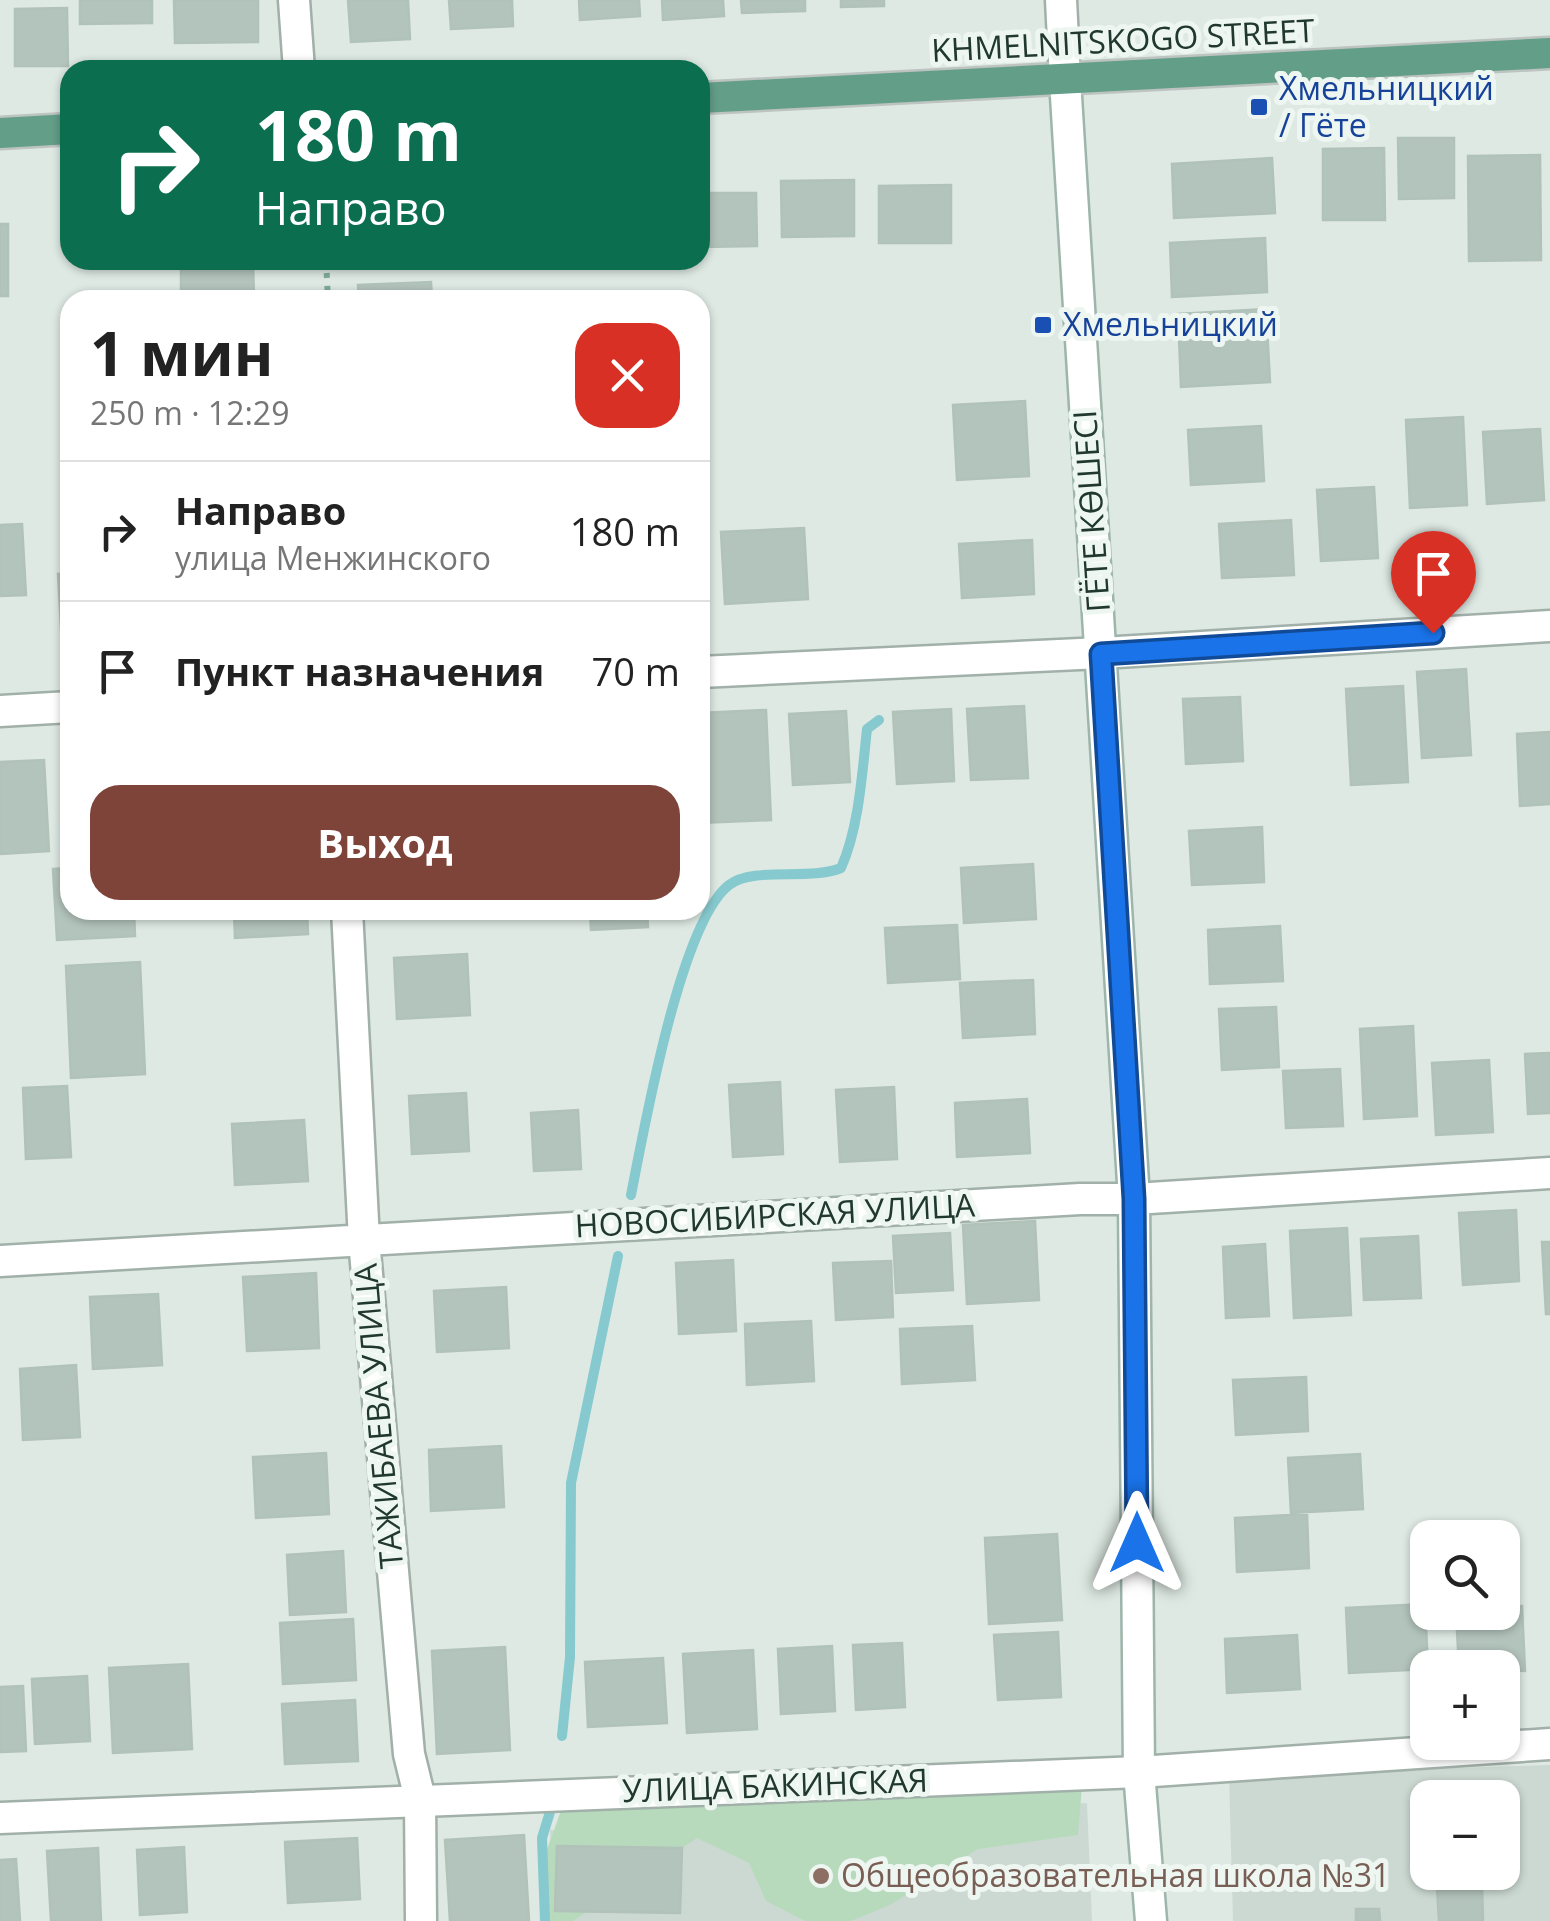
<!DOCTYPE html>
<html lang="ru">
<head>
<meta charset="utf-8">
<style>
  body { margin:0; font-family:"Open Sans",sans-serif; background:#f6f6f6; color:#222; height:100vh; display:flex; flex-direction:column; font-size:38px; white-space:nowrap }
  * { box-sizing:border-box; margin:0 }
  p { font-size:32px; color:#767676 }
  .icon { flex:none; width:55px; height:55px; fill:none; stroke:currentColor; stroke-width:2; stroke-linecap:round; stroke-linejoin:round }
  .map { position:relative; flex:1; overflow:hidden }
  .drawer { position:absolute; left:60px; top:290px; width:650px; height:630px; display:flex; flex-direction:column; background:#fff; border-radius:30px; box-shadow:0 2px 8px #0004 }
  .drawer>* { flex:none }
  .top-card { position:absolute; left:60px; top:60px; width:650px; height:210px; border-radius:30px; box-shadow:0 2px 8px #0004; background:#0b6e4f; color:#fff; overflow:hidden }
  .controls { position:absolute; left:1410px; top:1520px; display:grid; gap:20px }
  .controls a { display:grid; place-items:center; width:110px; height:110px; border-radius:20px; background:#fff; box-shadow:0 2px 8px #0004; font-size:50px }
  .pin { position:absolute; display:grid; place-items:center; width:85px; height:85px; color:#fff; margin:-102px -42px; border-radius:50% 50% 50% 0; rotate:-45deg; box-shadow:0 0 10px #0007 }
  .pin .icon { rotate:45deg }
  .me { position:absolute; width:110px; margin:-55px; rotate:0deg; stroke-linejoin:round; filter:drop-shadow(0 0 8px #0008) }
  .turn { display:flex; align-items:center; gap:35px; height:210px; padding:0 30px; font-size:45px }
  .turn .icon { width:130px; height:130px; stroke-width:2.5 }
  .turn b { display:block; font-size:70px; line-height:85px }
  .round { display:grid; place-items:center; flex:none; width:105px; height:105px; border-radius:30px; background:#f6f6f6 }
  .overview { display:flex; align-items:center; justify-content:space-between; height:170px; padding:0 30px }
  h1 { font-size:60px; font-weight:700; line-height:75px }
  .action { display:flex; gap:20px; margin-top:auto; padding:20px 30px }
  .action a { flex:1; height:115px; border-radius:30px; background:#7e443a; color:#fff; font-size:40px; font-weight:700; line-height:115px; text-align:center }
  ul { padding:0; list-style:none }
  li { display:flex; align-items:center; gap:30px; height:140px; padding:0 30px; border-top:2px solid #e0e0e0 }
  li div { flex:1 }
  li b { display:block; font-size:38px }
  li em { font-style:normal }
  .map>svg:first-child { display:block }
  .built { fill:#ccd9d2; fill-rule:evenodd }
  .green { fill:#b7dabd }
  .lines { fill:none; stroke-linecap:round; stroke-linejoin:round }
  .stream { stroke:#86c9ce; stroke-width:10 }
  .building { fill:#b3c4bc; stroke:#b1c2b9; stroke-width:2.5 }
  .minor-casing { stroke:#a1b0a9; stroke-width:35 }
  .tertiary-casing { stroke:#a1b0a9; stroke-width:35 }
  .secondary-casing { stroke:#9db5aa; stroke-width:35 }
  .primary-casing { stroke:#bcc3c1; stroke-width:35 }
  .path { stroke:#7fac9a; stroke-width:6; stroke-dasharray:5 8; stroke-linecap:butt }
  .minor { stroke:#fff; stroke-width:30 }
  .tertiary { stroke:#fff; stroke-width:30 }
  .secondary { stroke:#fff; stroke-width:30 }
  .primary { stroke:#639e89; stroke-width:30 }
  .route-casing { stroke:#114b97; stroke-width:25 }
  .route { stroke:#1a73e8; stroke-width:18 }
  .transit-dot { fill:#1a4fb4; stroke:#eef6f1; stroke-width:4 }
  .education-dot { fill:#8d6e63; stroke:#eef6f1; stroke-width:4 }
  .labels { text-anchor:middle; stroke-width:10; stroke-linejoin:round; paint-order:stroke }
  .street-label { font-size:32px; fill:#20382f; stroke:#eef6f1 }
  .transit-label { font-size:32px; fill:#164399; stroke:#eef6f1; text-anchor:start }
  .education-label { font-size:32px; fill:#785e54; stroke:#eef6f1; text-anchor:start }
</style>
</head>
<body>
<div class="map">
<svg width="1550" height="1921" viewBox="0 0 1550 1921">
  <rect width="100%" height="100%" fill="#dee9e3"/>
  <path class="built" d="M1550,1765V1921H1233L1229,1775ZM1428,1798H1502V1872H1428Z
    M1087,1803L1092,1921H555L550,1830Z"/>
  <path class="green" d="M1084,1761L1078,1835L978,1849L890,1905L851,1921H805L766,1901L749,1863L697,1838L573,1921H540V1869L563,1805Z"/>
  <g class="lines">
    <path class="stream" d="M631,1195C644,1130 680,923 729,885C754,866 809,881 841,868C859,828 862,774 867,729L879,720
      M562,1736L570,1657L571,1483L618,1256
      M545,1921L542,1838L550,1812"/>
  </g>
  <path class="building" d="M80,0H152V23L80,24Z
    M174,0H258V42L175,43Z
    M348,0H408L410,39L351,42Z
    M449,0H512L513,26L451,29Z
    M579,0H639L640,16L580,20Z
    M662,0H723L724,16L663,20Z
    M741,0H805V11L742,13Z
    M841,0H884V6L841,7Z
    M67,8L68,66H15V9Z
    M1398,138H1454V198L1399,199Z
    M1384,148L1385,220H1323V149Z
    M1540,155L1541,260L1469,261L1468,156Z
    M1272,158L1275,213L1174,218L1172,164Z
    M854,180V236L782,237L781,181Z
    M951,185V243H879V186Z
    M700,193H756L757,246L700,247Z
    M0,224H8V296H0Z
    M1265,238L1267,292L1172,297L1170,243Z
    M181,260H253L254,299L181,300Z
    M435,260H507V265L435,266Z
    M431,282L432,300H359L358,285Z
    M1266,309L1270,382L1181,387L1178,314Z
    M1025,401L1029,476L957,480L953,405Z
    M1463,417L1467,505L1410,508L1406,420Z
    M1261,426L1264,481L1191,485L1188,430Z
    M1540,429L1544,500L1487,504L1483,432Z
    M1374,487L1378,558L1321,561L1317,490Z
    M1291,520L1294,575L1222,578L1219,524Z
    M22,524L26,595L0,596V525Z
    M804,528L808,599L725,604L721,532Z
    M1032,540L1034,594L962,598L959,544Z
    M70,573V645L62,646L58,574Z
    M1466,669L1471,755L1422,758L1417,672Z
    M1403,686L1408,782L1351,785L1346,689Z
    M1240,697L1243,761L1186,764L1183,699Z
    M1024,706L1028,778L971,780L967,709Z
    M951,709L954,781L897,784L893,712Z
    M766,710L771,820L700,823V713Z
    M846,711L850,782L793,785L789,714Z
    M1550,732V804L1520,806L1517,734Z
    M44,760L49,851L0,854V762Z
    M1262,827L1264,882L1192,885L1189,831Z
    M1033,864L1036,919L964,923L961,868Z
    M70,868V910H134L135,936L57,940L53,869Z
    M234,910H307L308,934L235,938Z
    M590,910H647L648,927L591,930Z
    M957,925L960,979L888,983L885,928Z
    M1280,926L1283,981L1210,984L1208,930Z
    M467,954L470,1015L397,1019L394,958Z
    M140,962L145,1074L71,1078L66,966Z
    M1033,980L1035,1034L963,1038L960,983Z
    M1276,1007L1279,1067L1222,1070L1219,1009Z
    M1413,1026L1417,1116L1364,1119L1360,1029Z
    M1550,1053V1113L1528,1114L1525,1054Z
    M1489,1060L1493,1132L1436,1135L1432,1063Z
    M1340,1069L1343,1126L1286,1128L1283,1071Z
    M780,1082L783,1154L733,1157L729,1085Z
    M67,1086L71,1157L26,1159L23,1088Z
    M894,1087L897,1159L840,1162L836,1090Z
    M466,1093L469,1151L412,1154L409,1096Z
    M1027,1099L1030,1153L957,1157L955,1103Z
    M578,1110L581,1169L534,1171L531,1113Z
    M304,1120L308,1181L235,1185L232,1124Z
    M1516,1210L1519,1281L1463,1285L1459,1213Z
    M1035,1221L1039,1300L967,1304L963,1225Z
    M1347,1228L1351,1315L1294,1318L1290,1231Z
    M950,1233L953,1290L896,1293L893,1236Z
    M1418,1236L1421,1298L1364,1300L1361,1239Z
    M1542,1242H1550V1314H1546Z
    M1265,1244L1269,1316L1226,1318L1223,1247Z
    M733,1260L736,1331L679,1334L676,1263Z
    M891,1261L893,1317L836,1320L833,1263Z
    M316,1273L319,1348L247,1351L243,1277Z
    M506,1287L509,1348L437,1352L434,1291Z
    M158,1294L162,1365L93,1369L90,1297Z
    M811,1321L814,1381L747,1385L745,1324Z
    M972,1326L975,1380L902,1384L900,1329Z
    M76,1365L80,1437L23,1440L20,1369Z
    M1306,1377L1308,1431L1236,1435L1233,1380Z
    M501,1446L504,1507L431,1511L429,1450Z
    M326,1453L329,1514L256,1518L253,1457Z
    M1360,1454L1363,1509L1291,1513L1288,1458Z
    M1307,1514L1309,1568L1237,1572L1235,1518Z
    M1057,1534L1062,1620L989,1624L985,1538Z
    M343,1551L346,1612L290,1615L287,1555Z
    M1425,1604L1428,1669L1349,1673L1346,1608Z
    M1522,1606L1525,1671L1459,1668L1456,1612H1502V1607Z
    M353,1619L356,1680L283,1684L280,1623Z
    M1058,1632L1061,1697L998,1700L994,1635Z
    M1297,1635L1300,1689L1227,1693L1225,1639Z
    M902,1643L905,1707L856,1710L853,1645Z
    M832,1646L835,1711L781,1714L778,1649Z
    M505,1647L510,1750L437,1754L432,1651Z
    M753,1650L757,1729L687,1733L683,1654Z
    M663,1658L667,1723L588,1727L585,1662Z
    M188,1664L192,1749L113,1753L109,1668Z
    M87,1676L90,1741L35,1744L32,1679Z
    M23,1686L26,1751L0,1752V1687Z
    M355,1700L358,1761L285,1764L282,1704Z
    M524,1835L529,1921H450L445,1840Z
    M357,1838L360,1899L288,1903L285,1842Z
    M557,1846L682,1848L680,1913L555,1911Z
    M184,1847L187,1912L140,1915L137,1850Z
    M98,1848L101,1921H51L47,1851Z
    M16,1859L20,1921H0V1860Z
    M1482,1885L1483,1921H1439L1437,1888Z
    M1356,1909H1379L1380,1921H1356Z"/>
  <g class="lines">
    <defs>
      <path id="minor" d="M294,0L299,70
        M700,672L1101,653L1550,626
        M0,711L70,707
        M347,910L364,1240L409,1754L420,1799L421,1921
        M0,1261L1080,1199H1134L1550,1173
        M0,1818L1139,1772L1550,1744"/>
      <path id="tertiary" d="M1061,0L1065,80"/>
      <path id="secondary" d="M1065,80L1134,1199L1139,1772L1151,1921"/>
      <path id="primary" d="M700,98L1550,53
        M0,133L70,129"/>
    </defs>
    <use href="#minor" class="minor-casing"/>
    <use href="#tertiary" class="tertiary-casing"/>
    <use href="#secondary" class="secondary-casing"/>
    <use href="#primary" class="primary-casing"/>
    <path class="path" d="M326,260L328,300"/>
    <use href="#minor" class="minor"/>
    <use href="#tertiary" class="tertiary"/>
    <use href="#secondary" class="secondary"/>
    <use href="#primary" class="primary"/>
  </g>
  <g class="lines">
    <defs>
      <path id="route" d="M1137,1543L1134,1199L1101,654L1433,633"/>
    </defs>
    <use href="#route" class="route-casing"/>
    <use href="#route" class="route"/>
  </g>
  <g class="transit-dot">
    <rect x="1249" y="97" width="20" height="20" rx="5"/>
    <rect x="1033" y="315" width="20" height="20" rx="5"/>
  </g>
  <circle class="education-dot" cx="821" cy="1876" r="10"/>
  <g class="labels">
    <g class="street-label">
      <text transform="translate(1123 41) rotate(-3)" y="11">KHMELNITSKOGO STREET</text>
      <text transform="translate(1092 511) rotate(-94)" y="11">ГЁТЕ КӨШЕСІ</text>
      <text transform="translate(775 1216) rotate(-3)" y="11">НОВОСИБИРСКАЯ УЛИЦА</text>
      <text transform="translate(379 1416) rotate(-95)" y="11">ТАЖИБАЕВА УЛИЦА</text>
      <text transform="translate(775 1786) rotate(-2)" y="11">УЛИЦА БАКИНСКАЯ</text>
    </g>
    <g class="transit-label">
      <text x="1279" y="100">Хмельницкий<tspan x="1279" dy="37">/ Гёте</tspan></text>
      <text x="1063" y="336">Хмельницкий</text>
    </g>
    <g class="education-label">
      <text x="841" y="1887">Общеобразовательная школа №31</text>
    </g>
  </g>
</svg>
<div class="controls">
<a><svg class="icon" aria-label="search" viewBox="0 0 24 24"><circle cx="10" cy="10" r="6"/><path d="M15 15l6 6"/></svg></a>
<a>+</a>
<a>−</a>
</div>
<div class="pin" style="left:1433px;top:633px;background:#d93025"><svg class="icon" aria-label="arrive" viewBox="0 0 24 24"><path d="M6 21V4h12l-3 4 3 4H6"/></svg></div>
<svg class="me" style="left:1137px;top:1543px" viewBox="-20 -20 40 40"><path d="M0-17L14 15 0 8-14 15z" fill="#1a73e8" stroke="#fff" stroke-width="4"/></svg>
<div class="top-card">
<div class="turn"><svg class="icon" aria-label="right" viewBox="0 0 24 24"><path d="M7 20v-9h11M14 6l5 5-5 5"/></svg><div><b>180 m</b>Направо</div></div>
</div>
<section class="drawer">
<div class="overview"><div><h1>1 мин</h1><p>250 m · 12:29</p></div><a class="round" style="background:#d93025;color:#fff"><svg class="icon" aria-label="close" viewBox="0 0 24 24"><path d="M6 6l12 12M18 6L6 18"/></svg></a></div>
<ul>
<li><svg class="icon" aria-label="right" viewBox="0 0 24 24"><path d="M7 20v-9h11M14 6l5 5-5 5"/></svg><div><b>Направо</b><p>улица Менжинского</p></div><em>180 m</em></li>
<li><svg class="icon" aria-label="arrive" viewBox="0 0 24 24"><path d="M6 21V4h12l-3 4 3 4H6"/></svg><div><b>Пункт назначения</b></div><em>70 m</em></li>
</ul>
<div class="action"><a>Выход</a></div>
</section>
</div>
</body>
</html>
